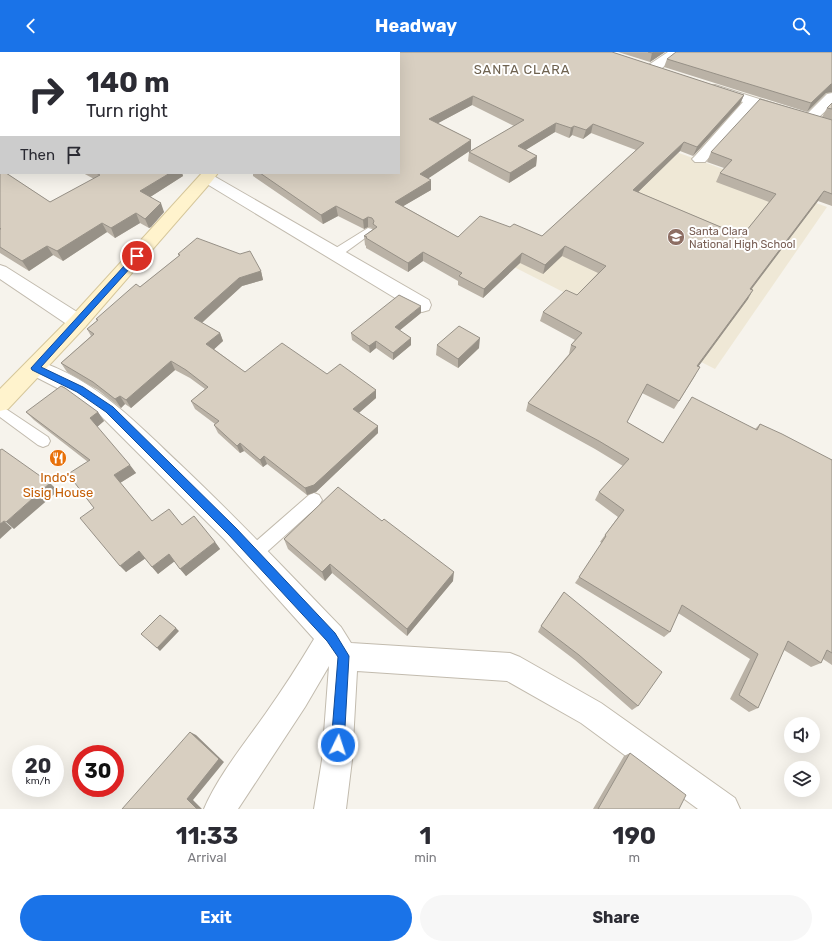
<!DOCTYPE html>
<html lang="en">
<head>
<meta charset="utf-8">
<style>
  body { margin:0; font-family:Rubik,sans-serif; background:#f7f7f7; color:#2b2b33; height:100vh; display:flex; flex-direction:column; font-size:15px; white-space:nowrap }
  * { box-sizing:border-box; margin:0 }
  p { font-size:13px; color:#7c7c81 }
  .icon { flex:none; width:22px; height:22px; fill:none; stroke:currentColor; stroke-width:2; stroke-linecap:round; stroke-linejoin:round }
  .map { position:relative; height:757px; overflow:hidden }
  .sheet { display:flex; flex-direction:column; background:#fff; flex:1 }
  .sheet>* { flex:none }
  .top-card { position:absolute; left:0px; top:0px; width:400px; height:122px; box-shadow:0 4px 16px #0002; background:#fff; color:#2b2b33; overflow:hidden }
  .controls { position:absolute; left:784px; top:665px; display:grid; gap:8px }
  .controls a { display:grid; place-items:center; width:36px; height:36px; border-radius:50%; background:#fff; box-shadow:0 4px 16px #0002; font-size:20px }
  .speed { position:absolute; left:12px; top:693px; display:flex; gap:8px; font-size:20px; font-weight:700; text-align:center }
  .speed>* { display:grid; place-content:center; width:52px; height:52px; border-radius:50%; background:#fff; box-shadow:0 4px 16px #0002; line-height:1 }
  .speed small { font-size:10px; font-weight:400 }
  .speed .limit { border:6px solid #d22; background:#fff; color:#111 }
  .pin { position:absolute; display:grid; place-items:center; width:34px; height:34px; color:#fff; margin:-17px; border:2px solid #fff; border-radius:50%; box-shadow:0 1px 4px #0007 }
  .me { position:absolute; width:44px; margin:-22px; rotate:4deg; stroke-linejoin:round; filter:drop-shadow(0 0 3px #0008) }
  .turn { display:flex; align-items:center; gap:14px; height:84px; padding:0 20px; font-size:18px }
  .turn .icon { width:52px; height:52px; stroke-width:2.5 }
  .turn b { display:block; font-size:28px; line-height:34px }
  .then { display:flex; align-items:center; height:38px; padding:0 20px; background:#0003; gap:8px; font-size:15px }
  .eta { display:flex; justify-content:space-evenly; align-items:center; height:68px; text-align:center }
  .eta b { font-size:24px; font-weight:700; line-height:28px }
  .cta { display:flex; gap:8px; margin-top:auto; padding:8px 20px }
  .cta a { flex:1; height:46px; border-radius:24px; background:#1a73e8; color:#fff; font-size:16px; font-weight:700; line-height:46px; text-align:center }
  .cta a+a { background:#f7f7f7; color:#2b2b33 }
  header { display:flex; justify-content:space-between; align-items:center; height:52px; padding:0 20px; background:#1a73e8; color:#fff; font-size:18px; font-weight:700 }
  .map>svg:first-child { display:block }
  .education { fill:#efe8d6 }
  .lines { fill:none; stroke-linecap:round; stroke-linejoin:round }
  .lane-casing { stroke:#c2bbae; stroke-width:2 }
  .street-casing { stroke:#c2bbae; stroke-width:2 }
  .secondary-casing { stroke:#d6c79b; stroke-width:2 }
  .lane { fill:#fff; fill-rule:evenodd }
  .street { fill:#fff; fill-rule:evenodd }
  .secondary { fill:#fff3cd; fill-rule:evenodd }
  .wall { fill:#bab2a6; fill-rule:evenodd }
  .shaded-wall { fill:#979187 }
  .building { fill:#d8cfc1; stroke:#979187; fill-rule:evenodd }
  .route { fill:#1a73e8; stroke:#114b97 }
  .labels { text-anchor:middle; stroke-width:4; stroke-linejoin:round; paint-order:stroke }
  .far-education-label { font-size:11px; fill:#785e54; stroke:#fff; text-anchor:start }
  .far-quarter-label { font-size:13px; letter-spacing:1px; fill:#6e6250; stroke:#fff }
  .food-label { font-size:13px; fill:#c56008; stroke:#fff }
</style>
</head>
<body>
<header><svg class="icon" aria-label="back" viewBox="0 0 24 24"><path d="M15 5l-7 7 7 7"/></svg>Headway<svg class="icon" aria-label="search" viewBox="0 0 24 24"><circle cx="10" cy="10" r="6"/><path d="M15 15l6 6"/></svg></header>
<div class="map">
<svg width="832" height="757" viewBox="0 0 832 757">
  <rect width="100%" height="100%" fill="#f6f3ec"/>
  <path class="education" d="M649,90L827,155L715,317L514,215Z"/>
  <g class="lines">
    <defs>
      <path id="lane" d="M368,176L372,177L373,179L372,181L339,205H331L329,202L331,199Z
        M0,353L48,385L50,389L48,393L43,395L38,393L0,365Z
        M314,441L319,443L322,448L319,453L259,507L253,510L247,507L245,502L247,497L309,443Z"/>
      <path id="street" d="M668,0H682L657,20H647L646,17L647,14Z
        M715,33L807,62L827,42L832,41V53L819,65L832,69V78L755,54L705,110H695L692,107L695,104L743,50L710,40L708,37L710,34Z
        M207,121L212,123L429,248L431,253L429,258L422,260L415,258L202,129L199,126L202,123Z
        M0,213L6,215L85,265L88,270L85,275L78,277L71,275L0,227Z
        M35,308C98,328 137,372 183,415C238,467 289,521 341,575L351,591L510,601L520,605L601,651L735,746L740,757H698L581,671L507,629L357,619L352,708L346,757H314L322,708L329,614L305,655L238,757H204C218,724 245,691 266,661C283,637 299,612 314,587L224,487L101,364L73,344L28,321L25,316L28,311Z"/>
      <path id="secondary" d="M202,121H218L212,129L85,275L8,357L0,359V337L71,265Z"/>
    </defs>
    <use href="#lane" class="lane-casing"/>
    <use href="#street" class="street-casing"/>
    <use href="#secondary" class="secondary-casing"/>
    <use href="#lane" class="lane"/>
    <use href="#street" class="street"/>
    <use href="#secondary" class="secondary"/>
  </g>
  <path class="wall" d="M190,0H612L744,43L740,52L693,104L680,99L638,140L742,184L769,150L716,130L720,121L724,116L707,110L711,100L822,65L827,56L832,51V68L823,65L832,68V154L818,149L751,237L748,247L698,315L695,324L674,357L642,341L627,370L663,391L755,377L760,372L832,408V613L823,607L821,611L811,615L784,598L758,656L749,660L730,647L750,607L678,561L670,580L664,585L575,531L602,491L600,490L605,483L618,465L595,448L599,440L623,414L595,397L526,359L528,351L569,302L571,293L575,288L540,269L543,260L577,243L598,221L562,204L543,222L520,211L483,246L458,233V229L423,209L408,220L366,196V194L365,193L364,184L373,177L372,176L368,175L364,177L338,164L323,172L253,124V121H399V1H193ZM472,53L514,74L469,100L468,109L509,131L536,114L537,104L525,98L555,80L569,86L572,83L583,87L591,81L636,98L542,184L510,175L458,185L403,154L431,138L428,126L471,98V88L438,71Z
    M618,0H665L650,10Z
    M832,0V40L826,41L807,60L664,15L667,7Z
    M0,117L50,150L94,127L83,121H182L183,124L150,145L164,160L151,175L149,176L140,171L115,186L107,180L63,209L53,203L29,219L0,201Z
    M178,202L261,219L263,228L242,234L202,271L220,281L223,289L214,297L245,320L327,322L376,338V346L359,361L378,374V381L316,440L307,443L267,412L263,415L244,399L240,401L218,381L214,373L215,372L195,357L191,349L205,337L190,326L175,318L131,356L125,352L121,356L98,338L67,320L61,311L91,284L87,277L97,269L96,267L140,235L179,204Z
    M421,261L399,279L411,286V293L393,308L376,296L370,301L352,288L351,281Z
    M437,293L479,296L458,316L436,303Z
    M26,360H98L104,369L97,375L136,421L120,431L152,469L182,473L215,490L220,497L186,524L174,509L158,522L145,506L126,520L94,456L88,410L34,368Z
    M284,487L453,529L407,584L332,521L325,529L288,497Z
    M564,540L638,654L632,658L575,608L538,580L541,574Z
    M630,701L679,757H593L624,704Z"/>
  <path class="shaded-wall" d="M655,0H665L650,10L652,1Z
    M831,32H832V40L826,41L807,60L811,51Z
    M744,43L740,52L693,104L697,95Z
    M473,44L472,53L429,76V67Z
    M556,71L555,80L516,104L518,94Z
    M593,72L591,81L583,87L586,78Z
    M574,74L572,83L569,86L571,76Z
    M471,88V98L420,132V122Z
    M684,90L680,99L630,148L633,138Z
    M537,104L536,114L509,131L510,121Z
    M170,121H182L183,124L144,149L140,139Z
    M431,128V138L395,159V150Z
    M824,139L818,149L745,246L750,237Z
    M161,151L164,160L151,175L149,176L145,167Z
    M336,154L338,164L323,172L321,163Z
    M136,161L140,171L115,186L111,176Z
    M368,165V175L364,177L363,168Z
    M102,171L107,180L63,209L57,199Z
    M47,194L53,203L29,219L22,209Z
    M565,194L562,204L543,222L545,213Z
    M423,200V209L408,220V211Z
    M522,201L520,211L483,246L484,237Z
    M261,219L263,228L242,234L197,275L194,266L239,226Z
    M753,238L748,247L692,323L697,314Z
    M421,254V261L395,282V275Z
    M220,281L223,289L210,301L206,292Z
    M411,286V293L393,308V301Z
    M480,286L479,296L458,316V307Z
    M376,289V296L370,301L369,294Z
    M171,309L175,318L131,356L126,348Z
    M376,338V346L354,365L353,357Z
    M120,344L125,352L121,356L115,347Z
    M98,360L104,369L97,375L90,366Z
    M378,374V381L316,440L307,443L305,436Z
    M240,391L244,399L240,401L237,394Z
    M264,404L267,412L263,415L260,408Z
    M130,413L136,421L120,431L114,423Z
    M50,431L58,439L14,477L6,470Z
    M4,469L12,476L0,487V472Z
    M215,490L220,497L186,524L180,517Z
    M139,499L146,506L126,520L120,514Z
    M169,502L175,509L158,522L152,515Z
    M330,512L332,521L325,529L322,520Z
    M454,520L453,529L407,584V577Z
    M176,576L179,579L160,599L157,596Z
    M190,680L196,683L224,710L193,748L202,757H197L187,747Z"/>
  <path class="building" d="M214,0H612L744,43L697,95L684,90L633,138L742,184L776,142L720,121L732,108L711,100L760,47L832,68V142L824,139L750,237L753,238L697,314L700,315L679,349L647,332L627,370L663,391L692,345L757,378L760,372L782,382L832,408V601L827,598L821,611L788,589L758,656L739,643L758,602L682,553L670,580L579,525L606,484L605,483L624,458L599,440L629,407L599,389L528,351L576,295L571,293L582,281L543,260L566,238L577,243L606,214L565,194L545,213L522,201L484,237L459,224L462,221L423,200L408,211L366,186L367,185L364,184L377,175L373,172L374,169L372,166L368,165L363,168L336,154L321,163L260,121H399V1H217ZM473,44L524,68L469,100L510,121L537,104L518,94L556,71L571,76L574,74L586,78L593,72L644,91L542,184L514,172L510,175L480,164L458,185L395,150L431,128L420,122L471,88L429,67Z
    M648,0H655L652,1Z
    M676,0H832V32H831L811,51L667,7Z
    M832,51V57L827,56Z
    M0,117H1V121H6L50,150L100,123L96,121H170L140,139L161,151L145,167L136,161L111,176L102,171L57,199L47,194L22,209L0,195V177H1L0,176Z
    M197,186L240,202L250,199L261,219L239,226L194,266L220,281L206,292L245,320L282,291L327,322L340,312L376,338L353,357L378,374L314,433L305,436L264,404L260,408L240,391L237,394L214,373L219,369L191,349L208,335L186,318L171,309L126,348L120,344L115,347L93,330L61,311L94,282L87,277L98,268L96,267L136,232L140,235L180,203L178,202Z
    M399,243L421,254L395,275L411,286L393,301L376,289L369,294L351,281Z
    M459,274L480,286L458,307L437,293Z
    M61,334L65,336L98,360L90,366L130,413L114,423L152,469L169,457L182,473L194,464L215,490L180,517L169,502L152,515L139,499L120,514L80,466L94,456L68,422L90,408L26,360Z
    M2,397L50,431L6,470L4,469L0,472V398Z
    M338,435L382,469L384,467L454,520L407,577L330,512L322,520L284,487Z
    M564,540L662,620L638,654L579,603L541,574Z
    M160,563L176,576L157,596L141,582Z
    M190,680L219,707L187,747L197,757H122Z
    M630,701L686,743L679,757H598Z"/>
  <path class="route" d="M135,202L141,204L41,315L83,335L113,355L236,476L335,581L349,604L344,693L342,698L338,700L333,698L331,693L338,605L327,589L229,483L106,360L77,340L32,318L31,316Z"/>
  <defs>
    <symbol id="school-disc" viewBox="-11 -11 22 22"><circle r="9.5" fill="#8d6e63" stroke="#fff"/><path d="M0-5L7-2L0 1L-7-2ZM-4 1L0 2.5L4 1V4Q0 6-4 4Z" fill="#fff"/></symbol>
    <symbol id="restaurant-disc" viewBox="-11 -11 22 22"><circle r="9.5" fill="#e8710a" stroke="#fff"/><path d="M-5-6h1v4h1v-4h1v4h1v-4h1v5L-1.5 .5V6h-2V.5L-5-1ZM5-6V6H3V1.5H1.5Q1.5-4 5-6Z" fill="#fff"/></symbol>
  </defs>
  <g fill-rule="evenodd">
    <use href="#school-disc" x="666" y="175" width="20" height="20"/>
    <use href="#restaurant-disc" x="48" y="396" width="20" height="20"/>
  </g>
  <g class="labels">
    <g class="far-education-label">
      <text x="689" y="183">Santa Clara<tspan x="689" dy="13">National High School</tspan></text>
    </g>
    <g class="far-quarter-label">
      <text x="522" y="22">SANTA CLARA</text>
    </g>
    <g class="food-label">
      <text x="58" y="430">Indo's<tspan x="58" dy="15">Sisig House</tspan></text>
    </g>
  </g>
</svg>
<div class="controls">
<a><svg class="icon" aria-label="sound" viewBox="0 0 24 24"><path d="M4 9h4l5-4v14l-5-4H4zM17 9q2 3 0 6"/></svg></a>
<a><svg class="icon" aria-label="layers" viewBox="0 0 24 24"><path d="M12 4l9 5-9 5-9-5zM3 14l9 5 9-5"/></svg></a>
</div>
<div class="speed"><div>20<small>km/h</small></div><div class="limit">30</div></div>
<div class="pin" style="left:137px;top:204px;background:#d93025"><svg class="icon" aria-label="arrive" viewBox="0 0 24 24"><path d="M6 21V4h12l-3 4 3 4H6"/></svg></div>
<svg class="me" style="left:338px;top:693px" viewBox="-20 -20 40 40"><circle r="17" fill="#1a73e8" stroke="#fff" stroke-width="3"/><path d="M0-11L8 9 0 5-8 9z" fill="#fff"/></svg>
<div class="top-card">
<div class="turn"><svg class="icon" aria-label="right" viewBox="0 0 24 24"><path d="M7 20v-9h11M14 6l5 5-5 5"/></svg><div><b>140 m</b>Turn right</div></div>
<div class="then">Then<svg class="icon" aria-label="arrive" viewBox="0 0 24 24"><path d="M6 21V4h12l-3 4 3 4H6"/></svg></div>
</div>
</div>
<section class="sheet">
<div class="eta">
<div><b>11:33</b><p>Arrival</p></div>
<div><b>1</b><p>min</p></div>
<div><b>190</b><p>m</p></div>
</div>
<div class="cta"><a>Exit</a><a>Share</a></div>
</section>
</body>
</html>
